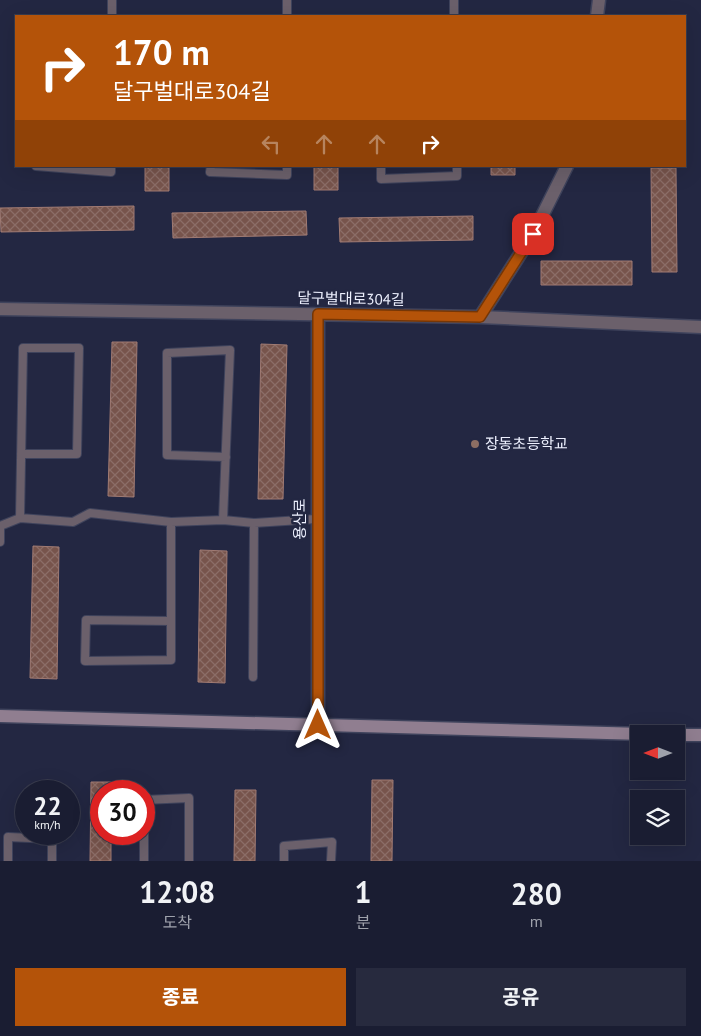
<!DOCTYPE html>
<html lang="ko">
<head>
<meta charset="utf-8">
<style>
  body { margin:0; font-family:"PT Sans","Noto Sans KR",sans-serif; background:#272a3e; color:#f1f3f6; height:100vh; display:flex; flex-direction:column; font-size:19px; white-space:nowrap }
  * { box-sizing:border-box; margin:0 }
  p { font-size:16px; color:#9fa2ac }
  .icon { flex:none; width:28px; height:28px; fill:none; stroke:currentColor; stroke-width:2; stroke-linecap:round; stroke-linejoin:round }
  .map { position:relative; height:861px; overflow:hidden }
  .side { display:flex; flex-direction:column; background:#1a1d32; flex:1 }
  .side>* { flex:none }
  .hud { position:absolute; left:15px; top:15px; width:671px; height:152px; border-radius:0px; box-shadow:0 5px 20px #0002,0 0 0 1px #383b4d; background:#b45309; color:#fff; overflow:hidden }
  .needle { width:32px; rotate:270deg }
  .tools { position:absolute; left:630px; top:725px; display:grid; gap:10px }
  .tools a { display:grid; place-items:center; width:55px; height:55px; border-radius:0px; background:#1a1d32; box-shadow:0 5px 20px #0002,0 0 0 1px #383b4d; font-size:25px }
  .speed { position:absolute; left:15px; top:780px; display:flex; gap:10px; font-size:25px; font-weight:700; text-align:center }
  .speed>* { display:grid; place-content:center; width:65px; height:65px; border-radius:50%; background:#1a1d32; box-shadow:0 5px 20px #0002,0 0 0 1px #383b4d; line-height:1 }
  .speed small { font-size:12px; font-weight:400 }
  .speed .limit { border:8px solid #d22; background:#fff; color:#111 }
  .pin { position:absolute; display:grid; place-items:center; width:42px; height:42px; color:#fff; margin:-21px; border-radius:10px; box-shadow:0 2px 8px #0006 }
  .me { position:absolute; width:55px; margin:-28px; rotate:0deg; stroke-linejoin:round; filter:drop-shadow(0 0 4px #0008) }
  .turn { display:flex; align-items:center; gap:18px; height:105px; padding:0 15px; font-size:22px }
  .turn .icon { width:65px; height:65px; stroke-width:2.5 }
  .turn b { display:block; font-size:35px; line-height:42px }
  .lanes { display:flex; align-items:center; height:48px; padding:0 15px; background:#0003; justify-content:center; gap:25px; direction:ltr }
  .lanes .off { opacity:.35 }
  .eta { display:flex; justify-content:space-evenly; align-items:center; height:85px; text-align:center }
  .eta b { font-size:30px; font-weight:800; line-height:35px }
  .button { display:flex; gap:10px; margin-top:auto; padding:10px 15px }
  .button a { flex:1; height:58px; border-radius:0px; background:#b45309; color:#fff; font-size:20px; font-weight:800; line-height:58px; text-align:center }
  .button a+a { background:#272a3e; color:#f1f3f6 }
  .map>svg:first-child { display:block }
  .building { fill:url(#building-cross-hatch); stroke:#a17b73 }
  .lines { fill:none; stroke-linecap:round; stroke-linejoin:round }
  .service-casing { stroke:#3f435c; stroke-width:10 }
  .minor-casing { stroke:#3f435c; stroke-width:15 }
  .secondary-casing { stroke:#3f435c; stroke-width:15 }
  .service { stroke:#6b606b; stroke-width:8 }
  .minor { stroke:#6b606b; stroke-width:12 }
  .secondary { stroke:#907e90; stroke-width:12 }
  .route-casing { stroke:#753606; stroke-width:12 }
  .route { stroke:#b45309; stroke-width:9 }
  .education-dot { fill:#8d6e63; stroke:#232742; stroke-width:2 }
  .labels { text-anchor:middle; stroke-width:5; stroke-linejoin:round; paint-order:stroke }
  .street-label { font-size:15px; fill:#edf0fe; stroke:#232742 }
  .poi-label { font-size:15px; fill:#edf0fe; stroke:#232742; text-anchor:start }
</style>
</head>
<body>
<div class="map">
<svg width="701" height="861" viewBox="0 0 701 861">
  <defs>
    <pattern id="building-cross-hatch" width="8" height="8" patternUnits="userSpaceOnUse" patternTransform="scale(1.25)"><rect width="8" height="8" fill="#77544c"/><path d="M0 0l8 8M0 8l8-8" fill="none" stroke="#8b6d67"/></pattern>
  </defs>
  <rect width="100%" height="100%" fill="#232742"/>
  <path class="building" d="M145,166H169V191H145Z
    M314,166H338V190H314Z
    M491,166H515V175H491Z
    M651,168H676L677,272H652Z
    M134,206V230L1,232L0,208Z
    M306,211L307,235L173,238L172,213Z
    M473,216V240L340,242L339,218Z
    M541,261H632V285H541Z
    M112,342H137L134,497L108,496Z
    M261,344L287,345L283,499H258Z
    M33,546L59,547L57,679L30,678Z
    M200,550L227,551L225,683L198,682Z
    M372,780H393L392,861H371Z
    M91,782H112V791H101V834H111V861H90Z
    M235,790H256L255,861H234Z"/>
  <g class="lines">
    <defs>
      <path id="service" d="M287,0V16
        M454,0V16
        M112,16V0
        M36,166L111,172V166
        M211,166L210,172L287,175V166
        M381,166V179L457,176V166
        M20,518L23,348H79L77,454H21
        M223,520L230,350L167,353V455L226,457
        M171,522V660L85,661L86,620L171,621
        M0,542V526L20,518L73,522L90,513L171,522L223,520L254,523L316,519
        M253,677L254,523
        M144,800L189,798V861
        M144,834V861
        M8,861V837L52,839V861
        M284,861V846L332,842L331,861"/>
      <path id="minor" d="M597,16L599,0
        M0,309L480,317L701,327
        M318,314V725
        M480,317L533,234L567,166"/>
      <path id="secondary" d="M0,716L643,734
        M676,735H701"/>
    </defs>
    <use href="#service" class="service-casing"/>
    <use href="#minor" class="minor-casing"/>
    <use href="#secondary" class="secondary-casing"/>
    <use href="#service" class="service"/>
    <use href="#minor" class="minor"/>
    <use href="#secondary" class="secondary"/>
  </g>
  <g class="lines">
    <defs>
      <path id="route" d="M318,725V314L480,317L533,234"/>
    </defs>
    <use href="#route" class="route-casing"/>
    <use href="#route" class="route"/>
  </g>
  <circle class="education-dot" cx="475" cy="444" r="5"/>
  <g class="labels">
    <g class="street-label">
      <text transform="translate(351 299) rotate(1)" y="5">달구벌대로304길</text>
      <text transform="translate(300 519) rotate(-90)" y="5">용산로</text>
    </g>
    <g class="poi-label">
      <text x="485" y="449">장동초등학교</text>
    </g>
  </g>
</svg>
<div class="tools">
<a><svg class="needle" viewBox="-14 -14 28 28"><path d="M0-13l5 13h-10z" fill="#e53935"/><path d="M0 13l5-13h-10z" fill="#9fa2ac"/></svg></a>
<a><svg class="icon" aria-label="layers" viewBox="0 0 24 24"><path d="M12 4l9 5-9 5-9-5zM3 14l9 5 9-5"/></svg></a>
</div>
<div class="speed"><div>22<small>km/h</small></div><div class="limit">30</div></div>
<div class="pin" style="left:533px;top:234px;background:#d93025"><svg class="icon" aria-label="arrive" viewBox="0 0 24 24"><path d="M6 21V4h12l-3 4 3 4H6"/></svg></div>
<svg class="me" style="left:318px;top:725px" viewBox="-20 -20 40 40"><path d="M0-17L14 15 0 8-14 15z" fill="#b45309" stroke="#fff" stroke-width="4"/></svg>
<div class="hud">
<div class="turn"><svg class="icon" aria-label="right" viewBox="0 0 24 24"><path d="M7 20v-9h11M14 6l5 5-5 5"/></svg><div><b>170 m</b>달구벌대로304길</div></div>
<div class="lanes"><svg class="icon off" aria-label="left" viewBox="0 0 24 24"><path d="M17 20v-9H6M10 6l-5 5 5 5"/></svg><svg class="icon off" aria-label="ahead" viewBox="0 0 24 24"><path d="M12 20V5M6 11l6-6 6 6"/></svg><svg class="icon off" aria-label="ahead" viewBox="0 0 24 24"><path d="M12 20V5M6 11l6-6 6 6"/></svg><svg class="icon" aria-label="right" viewBox="0 0 24 24"><path d="M7 20v-9h11M14 6l5 5-5 5"/></svg></div>
</div>
</div>
<section class="side">
<div class="eta">
<div><b>12:08</b><p>도착</p></div>
<div><b>1</b><p>분</p></div>
<div><b>280</b><p>m</p></div>
</div>
<div class="button"><a>종료</a><a>공유</a></div>
</section>
</body>
</html>
